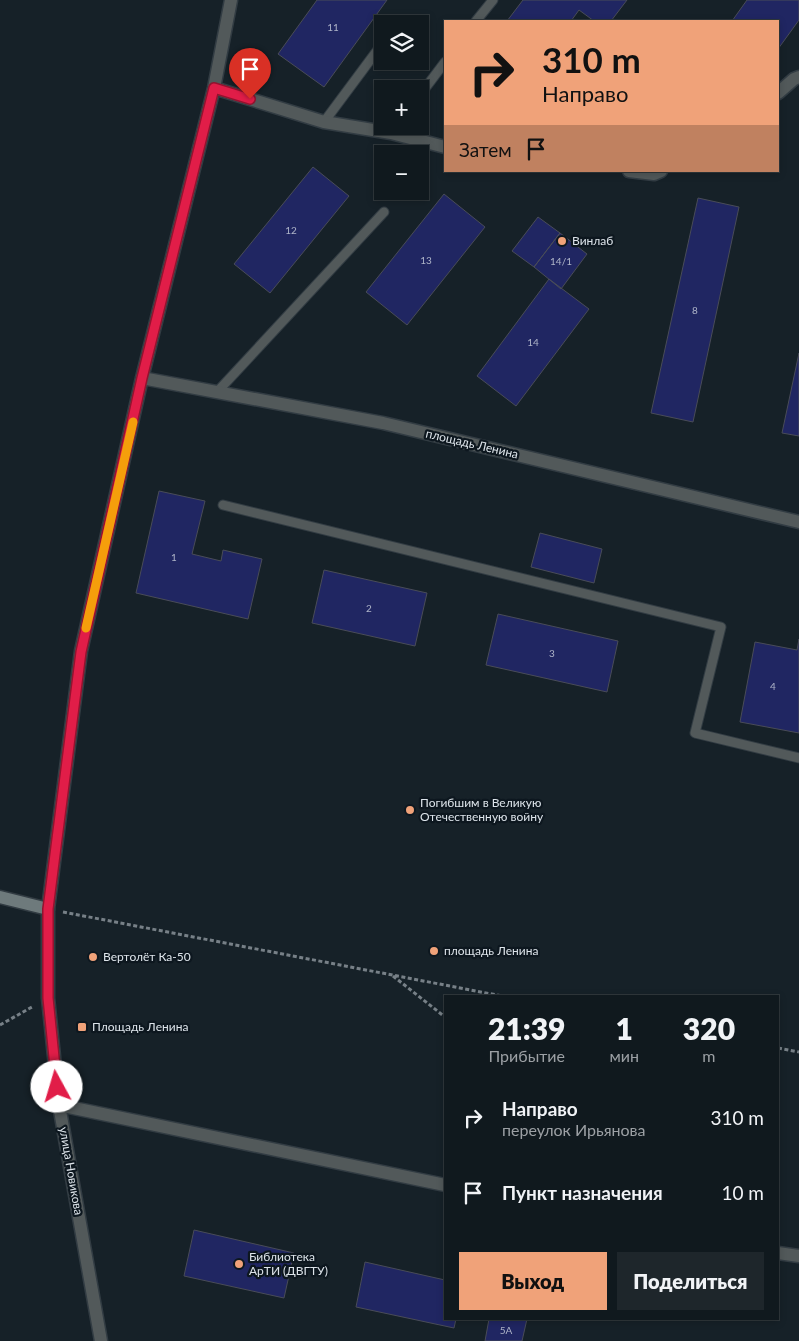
<!DOCTYPE html>
<html lang="ru">
<head>
<meta charset="utf-8">
<style>
  body { margin:0; font-family:Lato,sans-serif; background:#1e262b; color:#f1f3f6; height:100vh; display:flex; flex-direction:column; font-size:19px; white-space:nowrap }
  * { box-sizing:border-box; margin:0 }
  p { font-size:16px; color:#9ca0a4 }
  .icon { flex:none; width:28px; height:28px; fill:none; stroke:currentColor; stroke-width:2; stroke-linecap:round; stroke-linejoin:round }
  .map { position:relative; flex:1; overflow:hidden }
  .sheet { position:absolute; left:444px; top:995px; width:335px; height:325px; display:flex; flex-direction:column; background:#10191e; border-radius:0px; box-shadow:0 2px 8px #0003,0 0 0 1px #30383c }
  .sheet>* { flex:none }
  .banner { position:absolute; left:444px; top:20px; width:335px; height:152px; border-radius:0px; box-shadow:0 2px 8px #0003,0 0 0 1px #30383c; background:#f0a279; color:#111; overflow:hidden }
  .fabs { position:absolute; left:374px; top:15px; display:grid; gap:10px }
  .fabs a { display:grid; place-items:center; width:55px; height:55px; border-radius:0px; background:#10191e; box-shadow:0 2px 8px #0003,0 0 0 1px #30383c; font-size:25px }
  .pin { position:absolute; display:grid; place-items:center; width:42px; height:42px; color:#fff; margin:-51px -21px; border-radius:50% 50% 50% 0; rotate:-45deg; box-shadow:0 0 5px #0007 }
  .pin .icon { rotate:45deg }
  .me { position:absolute; width:55px; margin:-28px; rotate:354deg; stroke-linejoin:round; filter:drop-shadow(0 0 4px #0008) }
  .turn { display:flex; align-items:center; gap:18px; height:105px; padding:0 15px; font-size:22px }
  .turn .icon { width:65px; height:65px; stroke-width:2.5 }
  .turn b { display:block; font-size:35px; line-height:42px }
  .then { display:flex; align-items:center; height:48px; padding:0 15px; background:#0003; gap:10px; font-size:19px }
  .eta { display:flex; justify-content:space-evenly; align-items:center; height:85px; text-align:center }
  .eta b { font-size:30px; font-weight:800; line-height:35px }
  .action { display:flex; gap:10px; margin-top:auto; padding:10px 15px }
  .action a { flex:1; height:58px; border-radius:0px; background:#f0a279; color:#111; font-size:20px; font-weight:800; line-height:58px; text-align:center }
  .action a+a { background:#1e262b; color:#f1f3f6 }
  ul { padding:0; list-style:none }
  li { display:flex; align-items:center; gap:15px; height:75px; padding:0 15px }
  li div { flex:1 }
  li b { display:block; font-size:19px }
  li em { font-style:normal }
  .map>svg:first-child { display:block }
  .building { fill:#202662; stroke:#494c58 }
  .lines { fill:none; stroke-linecap:round; stroke-linejoin:round }
  .lane-casing { stroke:#323c43; stroke-width:11 }
  .street-casing { stroke:#323c43; stroke-width:15 }
  .secondary-casing { stroke:#323c43; stroke-width:15 }
  .path { stroke:#778087; stroke-width:3; stroke-dasharray:4 2.5; stroke-linecap:butt }
  .lane { stroke:#52595a; stroke-width:9 }
  .street { stroke:#52595a; stroke-width:12 }
  .secondary { stroke:#6e7a7c; stroke-width:12 }
  .route-casing { stroke:#92132f; stroke-width:12 }
  .route { stroke:#e11d48; stroke-width:9 }
  .slow { stroke:#f59e0b; stroke-width:9 }
  .poi-dot { fill:#f0a279; stroke:#0d171f; stroke-width:2 }
  .labels { text-anchor:middle; stroke-width:4.5; stroke-linejoin:round; paint-order:stroke }
  .number-label { font-size:10px; fill:#aeb4c8 }
  .poi-label { font-size:12px; fill:#dde4ea; stroke:#0d171f; text-anchor:start }
  .street-label { font-size:12px; fill:#dde4ea; stroke:#0d171f }
</style>
</head>
<body>
<div class="map">
<svg width="799" height="1341" viewBox="0 0 799 1341">
  <rect width="100%" height="100%" fill="#162128"/>
  <path class="building" d="M317,0H387L324,87L278,54Z
    M523,0H627L611,21H594L579,10L571,21H507Z
    M747,0H799V20L778,49V21H732Z
    M313,167L349,196L270,293L234,264Z
    M444,194L485,227L407,325L366,292Z
    M698,198L739,207L693,422L651,413Z
    M538,217L560,233L534,267L512,251Z
    M560,233L587,254L561,289L534,267Z
    M549,279L589,309L516,406L477,376Z
    M799,353V436L782,433Z
    M159,491L205,501L192,554L221,561L223,550L262,559L248,619L136,593Z
    M540,533L602,549L594,583L531,567Z
    M324,570L427,593L415,646L312,623Z
    M498,614L618,641L607,692L486,665Z
    M799,639V733L740,722L755,642L797,650Z
    M194,1230L294,1253L284,1298L184,1276Z
    M365,1262L445,1280V1319H456L454,1328L356,1307Z
    M489,1319H527L522,1341H485Z"/>
  <g class="lines">
    <defs>
      <path id="lane" d="M476,21L493,0
        M420,95L445,62
        M324,122L382,44
        M218,391L384,212
        M223,505L721,627L695,733L799,758"/>
      <path id="street" d="M214,88L324,122L391,133L445,147
        M778,93L794,79L799,77
        M629,171L654,174L661,171
        M142,378L383,423L799,522
        M59,1105L445,1185
        M778,1253L799,1256
        M101,1341L59,1105L48,998V909L81,651L142,378L214,88L231,0"/>
      <path id="secondary" d="M0,897L48,909"/>
    </defs>
    <use href="#lane" class="lane-casing"/>
    <use href="#street" class="street-casing"/>
    <use href="#secondary" class="secondary-casing"/>
    <path class="path" d="M63,912L502,996
      M393,976L445,1017
      M0,1025L32,1007
      M778,1048L799,1052"/>
    <use href="#lane" class="lane"/>
    <use href="#street" class="street"/>
    <use href="#secondary" class="secondary"/>
  </g>
  <g class="lines">
    <defs>
      <path id="route" d="M57,1087L48,998V909L81,652L142,378L214,88L250,99"/>
    </defs>
    <use href="#route" class="route-casing"/>
    <use href="#route" class="route"/>
    <path class="slow" d="M86,628L133,422"/>
  </g>
  <g class="poi-dot">
    <circle cx="562" cy="241" r="5"/>
    <circle cx="410" cy="810" r="5"/>
    <circle cx="434" cy="951" r="5"/>
    <circle cx="93" cy="957" r="5"/>
    <rect x="77" y="1022" width="10" height="10" rx="2.5"/>
    <circle cx="239" cy="1264" r="5"/>
  </g>
  <g class="labels">
    <g class="number-label">
      <text x="333" y="31">11</text>
      <text x="291" y="234">12</text>
      <text x="426" y="264">13</text>
      <text x="561" y="265">14/1</text>
      <text x="695" y="314">8</text>
      <text x="533" y="346">14</text>
      <text x="174" y="561">1</text>
      <text x="369" y="612">2</text>
      <text x="552" y="657">3</text>
      <text x="773" y="690">4</text>
      <text x="506" y="1334">5А</text>
    </g>
    <g class="poi-label">
      <text x="572" y="245">Винлаб</text>
      <text x="420" y="807">Погибшим в Великую<tspan x="420" dy="14">Отечественную войну</tspan></text>
      <text x="444" y="955">площадь Ленина</text>
      <text x="103" y="961">Вертолёт Ка-50</text>
      <text x="92" y="1031">Площадь Ленина</text>
      <text x="249" y="1261">Библиотека<tspan x="249" dy="14">АрТИ (ДВГТУ)</tspan></text>
    </g>
    <g class="street-label">
      <text transform="translate(472 444) rotate(13)" y="4">площадь Ленина</text>
      <text transform="translate(71 1171) rotate(80)" y="4">улица Новикова</text>
    </g>
  </g>
</svg>
<div class="fabs">
<a><svg class="icon" aria-label="layers" viewBox="0 0 24 24"><path d="M12 4l9 5-9 5-9-5zM3 14l9 5 9-5"/></svg></a>
<a>+</a>
<a>−</a>
</div>
<div class="pin" style="left:250px;top:99px;background:#d93025"><svg class="icon" aria-label="arrive" viewBox="0 0 24 24"><path d="M6 21V4h12l-3 4 3 4H6"/></svg></div>
<svg class="me" style="left:57px;top:1087px" viewBox="-20 -20 40 40"><circle r="19" fill="#fff"/><path d="M0-13L10 11 0 6-10 11z" fill="#e11d48"/></svg>
<div class="banner">
<div class="turn"><svg class="icon" aria-label="right" viewBox="0 0 24 24"><path d="M7 20v-9h11M14 6l5 5-5 5"/></svg><div><b>310 m</b>Направо</div></div>
<div class="then">Затем<svg class="icon" aria-label="arrive" viewBox="0 0 24 24"><path d="M6 21V4h12l-3 4 3 4H6"/></svg></div>
</div>
<section class="sheet">
<div class="eta">
<div><b>21:39</b><p>Прибытие</p></div>
<div><b>1</b><p>мин</p></div>
<div><b>320</b><p>m</p></div>
</div>
<ul>
<li><svg class="icon" aria-label="right" viewBox="0 0 24 24"><path d="M7 20v-9h11M14 6l5 5-5 5"/></svg><div><b>Направо</b><p>переулок Ирьянова</p></div><em>310 m</em></li>
<li><svg class="icon" aria-label="arrive" viewBox="0 0 24 24"><path d="M6 21V4h12l-3 4 3 4H6"/></svg><div><b>Пункт назначения</b></div><em>10 m</em></li>
</ul>
<div class="action"><a>Выход</a><a>Поделиться</a></div>
</section>
</div>
</body>
</html>
